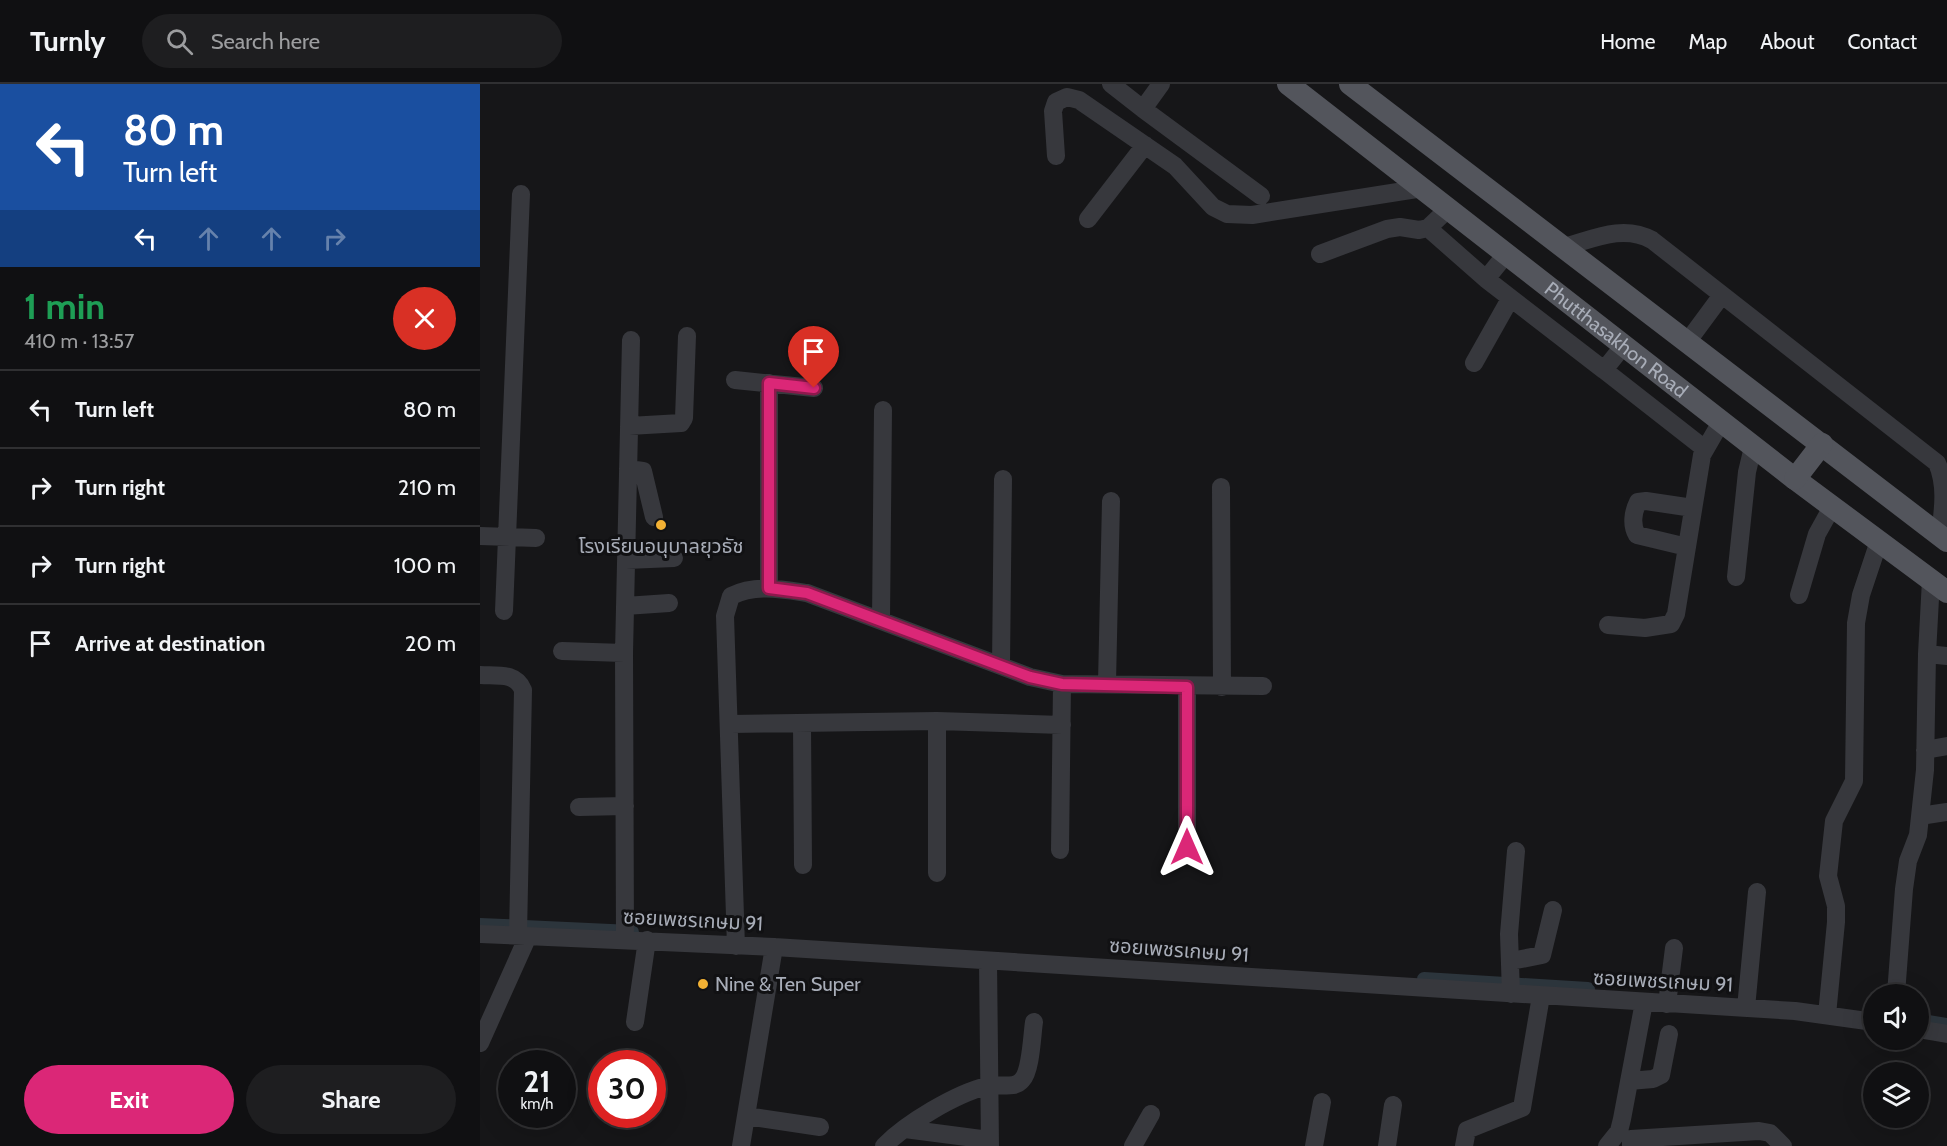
<!DOCTYPE html>
<html lang="en">
<head>
<meta charset="utf-8">
<style>
  body { margin:0; font-family:Cabin,"Noto Sans Thai",sans-serif; background:#1e1e20; color:#f1f3f6; height:100vh; display:flex; flex-direction:column; font-size:22px; white-space:nowrap }
  * { box-sizing:border-box; margin:0 }
  p { font-size:20px; color:#9c9d9f }
  .icon { flex:none; width:33px; height:33px; fill:none; stroke:currentColor; stroke-width:2; stroke-linecap:round; stroke-linejoin:round }
  .map { position:relative; flex:1; overflow:hidden }
  .panel { display:flex; flex-direction:column; background:#101012; width:480px }
  .panel>* { flex:none }
  .hud { background:#1a4fa0; color:#fff; overflow:hidden }
  .controls { position:absolute; left:1383px; top:900px; display:grid; gap:12px }
  .controls a { display:grid; place-items:center; width:66px; height:66px; border-radius:50%; background:#101012; box-shadow:0 6px 24px #0002,0 0 0 2px #303032; font-size:30px }
  .speed { position:absolute; left:18px; top:966px; display:flex; gap:12px; font-size:30px; font-weight:700; text-align:center }
  .speed>* { display:grid; place-content:center; width:78px; height:78px; border-radius:50%; background:#101012; box-shadow:0 6px 24px #0002,0 0 0 2px #303032; line-height:1 }
  .speed small { font-size:15px; font-weight:400 }
  .speed .limit { border:9px solid #d22; background:#fff; color:#111 }
  .pin { position:absolute; display:grid; place-items:center; width:51px; height:51px; color:#fff; margin:-62px -26px; border-radius:50% 50% 50% 0; rotate:-45deg; box-shadow:0 0 6px #0007 }
  .pin .icon { rotate:45deg }
  .me { position:absolute; width:66px; margin:-33px; rotate:0deg; stroke-linejoin:round; filter:drop-shadow(0 0 4px #0008) }
  .turn { display:flex; align-items:center; gap:21px; height:126px; padding:0 24px; font-size:27px }
  .turn .icon { width:78px; height:78px; stroke-width:2.5 }
  .turn b { display:block; font-size:42px; line-height:51px }
  .lanes { display:flex; align-items:center; height:57px; padding:0 24px; background:#0003; justify-content:center; gap:30px; direction:ltr }
  .lanes .off { opacity:.35 }
  .round { display:grid; place-items:center; flex:none; width:63px; height:63px; border-radius:32px; background:#1e1e20 }
  .summary { display:flex; align-items:center; justify-content:space-between; height:102px; padding:0 24px }
  h1 { font-size:36px; font-weight:800; line-height:45px; color:#1e9e55 }
  .action { display:flex; gap:12px; margin-top:auto; padding:12px 24px }
  .action a { flex:1; height:69px; border-radius:36px; background:#db2777; color:#fff; font-size:24px; font-weight:800; line-height:69px; text-align:center }
  .action a+a { background:#1e1e20; color:#f1f3f6 }
  ul { padding:0; list-style:none }
  li { display:flex; align-items:center; gap:18px; height:78px; padding:0 24px; border-top:2px solid #303032 }
  li div { flex:1 }
  li b { display:block; font-size:22px }
  li em { font-style:normal }
  header { display:flex; align-items:center; gap:36px; box-sizing:border-box; height:84px; padding:0 30px; background:#101012; border-bottom:2px solid #303032 }
  header strong { font-size:28px }
  nav { display:flex; gap:33px; margin-inline-start:auto; font-size:21px }
  .search { width:420px; height:54px; background:#1e1e20; display:flex; align-items:center; gap:15px; box-sizing:border-box; padding:0 21px; border-radius:33px; color:#9c9d9f; font-size:22px }
  main { display:flex; flex:1; min-height:0 }
  .map>svg:first-child { display:block }
  .lines { fill:none; stroke-linecap:round; stroke-linejoin:round }
  .canal { stroke:#2c353c; stroke-width:14 }
  .minor { stroke:#37383d; stroke-width:18 }
  .major { stroke:#53555c; stroke-width:22 }
  .route-casing { stroke:#8e194d; stroke-width:15 }
  .route { stroke:#db2777; stroke-width:10 }
  .poi-dot { fill:#f2b134; stroke:#111113; stroke-width:2 }
  .labels { text-anchor:middle; stroke-width:6; stroke-linejoin:round; paint-order:stroke }
  .street-label { font-size:20px; fill:#a8adb8; stroke:#111113 }
  .poi-label { font-size:20px; fill:#a8adb8; stroke:#111113 }
</style>
</head>
<body>
<header>
<strong>Turnly</strong>
<div class="search"><svg class="icon" aria-label="search" viewBox="0 0 24 24"><circle cx="10" cy="10" r="6"/><path d="M15 15l6 6"/></svg>Search here</div>
<nav><a>Home</a><a>Map</a><a>About</a><a>Contact</a></nav>
</header>
<main>
<section class="panel">
<div class="hud">
<div class="turn"><svg class="icon" aria-label="left" viewBox="0 0 24 24"><path d="M17 20v-9H6M10 6l-5 5 5 5"/></svg><div><b>80 m</b>Turn left</div></div>
<div class="lanes"><svg class="icon" aria-label="left" viewBox="0 0 24 24"><path d="M17 20v-9H6M10 6l-5 5 5 5"/></svg><svg class="icon off" aria-label="ahead" viewBox="0 0 24 24"><path d="M12 20V5M6 11l6-6 6 6"/></svg><svg class="icon off" aria-label="ahead" viewBox="0 0 24 24"><path d="M12 20V5M6 11l6-6 6 6"/></svg><svg class="icon off" aria-label="right" viewBox="0 0 24 24"><path d="M7 20v-9h11M14 6l5 5-5 5"/></svg></div>
</div>
<div class="summary"><div><h1>1 min</h1><p>410 m · 13:57</p></div><a class="round" style="background:#d93025;color:#fff"><svg class="icon" aria-label="close" viewBox="0 0 24 24"><path d="M6 6l12 12M18 6L6 18"/></svg></a></div>
<ul>
<li><svg class="icon" aria-label="left" viewBox="0 0 24 24"><path d="M17 20v-9H6M10 6l-5 5 5 5"/></svg><div><b>Turn left</b></div><em>80 m</em></li>
<li><svg class="icon" aria-label="right" viewBox="0 0 24 24"><path d="M7 20v-9h11M14 6l5 5-5 5"/></svg><div><b>Turn right</b></div><em>210 m</em></li>
<li><svg class="icon" aria-label="right" viewBox="0 0 24 24"><path d="M7 20v-9h11M14 6l5 5-5 5"/></svg><div><b>Turn right</b></div><em>100 m</em></li>
<li><svg class="icon" aria-label="arrive" viewBox="0 0 24 24"><path d="M6 21V4h12l-3 4 3 4H6"/></svg><div><b>Arrive at destination</b></div><em>20 m</em></li>
</ul>
<div class="action"><a>Exit</a><a>Share</a></div>
</section>
<div class="map">
<svg width="1467" height="1062" viewBox="0 0 1467 1062">
  <rect width="100%" height="100%" fill="#161618"/>
  <g class="lines">
    <path class="canal" d="M0,841L152,848
      M944,895L1108,905
      M1442,937L1467,941"/>
    <path class="minor" d="M631,0L663,25L681,0
      M663,25L781,112
      M576,72L573,27L576,18L587,13L599,16L695,82L733,123L747,130L772,131L943,104
      M608,135L665,61
      M948,144L1006,195
      M1084,163C1113,155 1143,140 1172,156L1457,379C1467,402 1463,426 1460,451
      M1027,169L1006,195L1124,286L1144,261
      M840,170L907,145L920,143L939,146L948,144L969,124
      M1208,257L1242,211
      M994,279L1030,215
      M1124,286L1225,365
      M255,296L334,304
      M289,299V504
      M149,342L201,339L204,334L207,252
      M148,385L163,387L174,433
      M741,403L742,603
      M0,452L56,454
      M1207,463L1157,451C1151,441 1153,428 1158,418L1166,417L1213,424
      M146,476L194,474
      M1256,493L1267,388L1273,363
      M1451,496L1447,570L1467,572
      M1319,511L1337,450L1352,423
      M145,522L189,519
      M24,527L41,110
      M401,536L403,326
      M1128,541L1165,544L1191,540L1196,530L1222,371L1241,338
      M82,567L144,569
      M521,581L523,395
      M0,591C17,592 36,588 43,606L38,851
      M627,599L631,417
      M707,603V763
      M457,637V789
      M250,640L457,637L582,641
      M322,640L323,781
      M1445,666L1467,662
      M99,723L145,722
      M1440,732L1467,728
      M580,766L582,600
      M0,850L294,863L1315,927L1394,938
      M145,855L144,569L151,256
      M256,862L245,532L251,512C275,500 301,505 327,509L550,593L582,600L783,602
      M508,877L510,1062
      M1031,877L1062,871L1073,826
      M1031,910L1029,850L1036,767
      M1416,910L1424,805L1428,777L1438,751L1445,686L1447,570
      M1187,920L1194,864
      M1266,924L1277,808
      M1347,931L1356,838V822L1348,792L1354,737L1374,697L1376,539L1381,511L1399,457
      M155,938L167,856
      M1438,945L1467,950
      M0,959L48,852
      M1149,997L1173,995L1181,991L1189,950
      M266,1032L340,1043
      M425,1045L509,1056
      M261,1062L294,863
      M404,1062C427,1039 475,1010 507,1002C518,999 534,1006 542,996C551,987 552,951 554,938
      M653,1062L671,1030
      M834,1062L842,1018
      M907,1062L913,1021
      M984,1062L987,1046L1042,1024L1061,912
      M1127,1062L1139,1047L1142,1035L1164,918
      M1151,1062V1055L1279,1047L1290,1049L1303,1062"/>
    <g class="major">
      <path id="s1" d="M808,0L1315,395L1467,508"/>
      <path d="M870,0L1467,457"/>
      <path d="M1315,395L1342,360"/>
    </g>
  </g>
  <g class="lines">
    <defs>
      <path id="route" d="M334,304L289,299V504L327,509L550,593L582,600L707,603V763"/>
    </defs>
    <use href="#route" class="route-casing"/>
    <use href="#route" class="route"/>
  </g>
  <g class="poi-dot">
    <circle cx="181" cy="441" r="6"/>
    <circle cx="223" cy="900" r="6"/>
  </g>
  <g class="labels">
    <g class="street-label">
      <text dy="7" stroke="none"><textPath href="#s1" startOffset="416">Phutthasakhon Road</textPath></text>
      <text transform="translate(213 836) rotate(3)" y="7">ซอยเพชรเกษม 91</text>
      <text transform="translate(699 866) rotate(4)" y="7">ซอยเพชรเกษม 91</text>
      <text transform="translate(1183 897) rotate(3)" y="7">ซอยเพชรเกษม 91</text>
    </g>
    <g class="poi-label">
      <text x="181" y="469">โรงเรียนอนุบาลยุวธัช</text>
      <text x="235" y="907" text-anchor="start">Nine &amp; Ten Super</text>
    </g>
  </g>
</svg>
<div class="controls">
<a><svg class="icon" aria-label="sound" viewBox="0 0 24 24"><path d="M4 9h4l5-4v14l-5-4H4zM17 9q2 3 0 6"/></svg></a>
<a><svg class="icon" aria-label="layers" viewBox="0 0 24 24"><path d="M12 4l9 5-9 5-9-5zM3 14l9 5 9-5"/></svg></a>
</div>
<div class="speed"><div>21<small>km/h</small></div><div class="limit">30</div></div>
<div class="pin" style="left:334px;top:304px;background:#d93025"><svg class="icon" aria-label="arrive" viewBox="0 0 24 24"><path d="M6 21V4h12l-3 4 3 4H6"/></svg></div>
<svg class="me" style="left:707px;top:763px" viewBox="-20 -20 40 40"><path d="M0-17L14 15 0 8-14 15z" fill="#db2777" stroke="#fff" stroke-width="4"/></svg>
</div>
</main>
</body>
</html>
